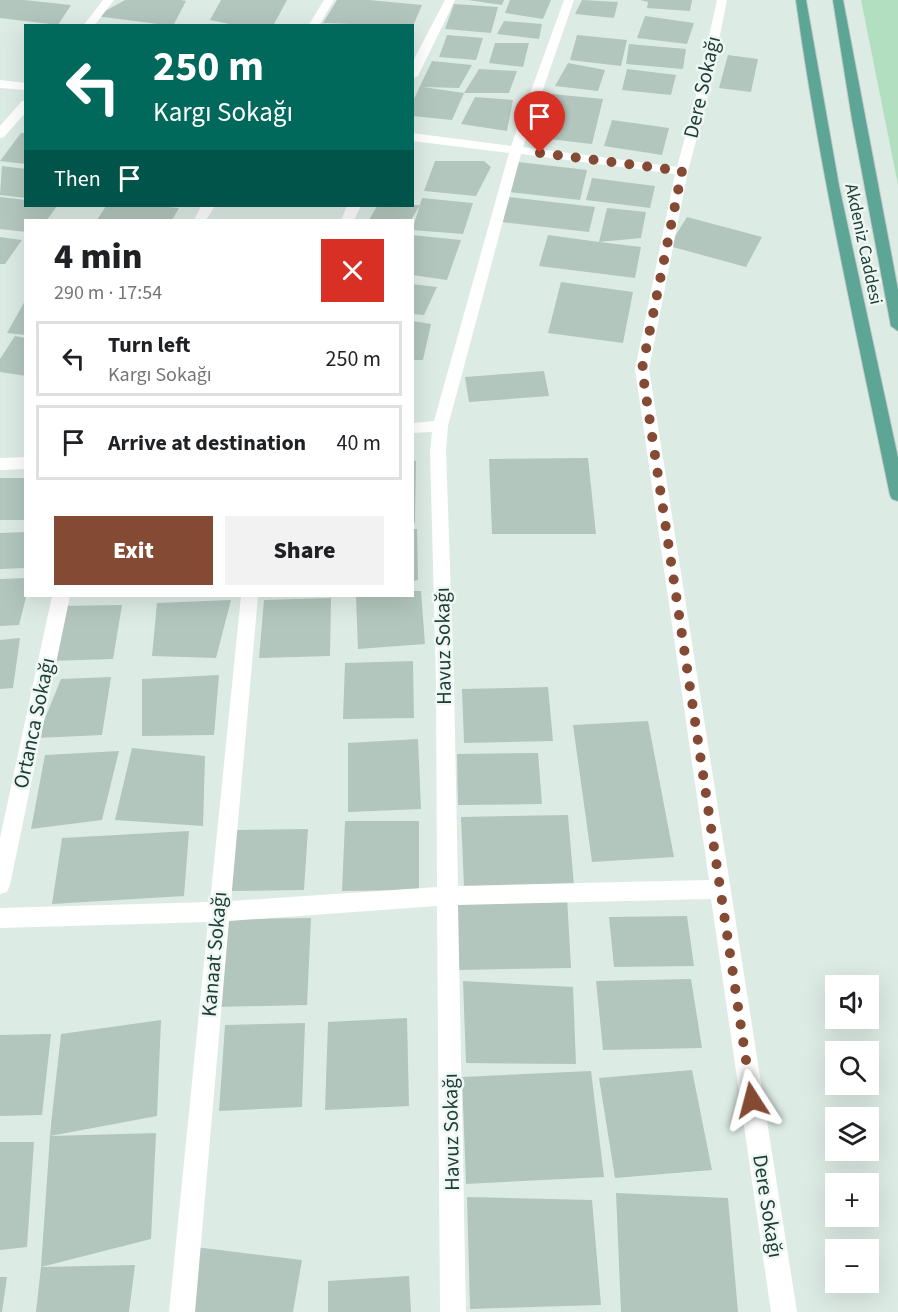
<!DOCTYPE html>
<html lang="en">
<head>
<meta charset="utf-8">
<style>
  body { margin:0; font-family:"Source Sans 3",sans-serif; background:#f2f2f2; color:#202124; height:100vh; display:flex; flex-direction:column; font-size:22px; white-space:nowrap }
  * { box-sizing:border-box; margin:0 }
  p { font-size:20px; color:#757577 }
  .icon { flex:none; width:33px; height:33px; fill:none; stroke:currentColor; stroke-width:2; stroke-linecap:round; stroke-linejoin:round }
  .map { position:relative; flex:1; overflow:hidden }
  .details { position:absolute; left:24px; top:219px; width:390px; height:378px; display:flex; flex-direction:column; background:#fff; border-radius:0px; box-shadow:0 6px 24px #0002 }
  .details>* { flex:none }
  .top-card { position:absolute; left:24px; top:24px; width:390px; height:183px; border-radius:0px; box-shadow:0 6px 24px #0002; background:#00695c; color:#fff; overflow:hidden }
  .tools { position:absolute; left:825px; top:975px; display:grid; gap:12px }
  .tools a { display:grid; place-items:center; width:54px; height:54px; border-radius:0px; background:#fff; box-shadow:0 6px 24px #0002; font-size:30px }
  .pin { position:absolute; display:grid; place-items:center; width:51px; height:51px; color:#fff; margin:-62px -26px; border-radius:50% 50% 50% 0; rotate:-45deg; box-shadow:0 0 6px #0007 }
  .pin .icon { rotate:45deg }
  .me { position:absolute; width:66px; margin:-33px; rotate:351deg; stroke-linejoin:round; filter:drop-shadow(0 0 4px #0008) }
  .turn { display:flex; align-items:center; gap:21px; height:126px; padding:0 30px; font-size:27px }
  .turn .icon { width:78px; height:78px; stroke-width:2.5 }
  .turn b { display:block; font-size:42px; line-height:51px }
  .then { display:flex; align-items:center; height:57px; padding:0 30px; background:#0003; gap:12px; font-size:22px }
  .round { display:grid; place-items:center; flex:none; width:63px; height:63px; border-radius:0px; background:#f2f2f2 }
  .headline { display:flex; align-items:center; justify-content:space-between; height:102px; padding:0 30px }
  h1 { font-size:36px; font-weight:800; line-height:45px }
  .cta { display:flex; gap:12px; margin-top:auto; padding:12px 30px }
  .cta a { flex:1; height:69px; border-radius:0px; background:#844a34; color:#fff; font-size:24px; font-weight:800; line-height:69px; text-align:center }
  .cta a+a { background:#f2f2f2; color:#202124 }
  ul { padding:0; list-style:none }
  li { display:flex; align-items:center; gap:18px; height:75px; margin:0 12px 9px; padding:0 18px; border:3px solid #e0e0e0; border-radius:0px }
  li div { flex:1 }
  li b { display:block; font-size:22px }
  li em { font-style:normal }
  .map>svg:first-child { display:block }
  .green { fill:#b3dfc1 }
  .building { fill:#b2c6be }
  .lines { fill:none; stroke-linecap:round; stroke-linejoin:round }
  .primary-casing { stroke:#c0c8c6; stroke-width:2 }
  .minor { fill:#fff; fill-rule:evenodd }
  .primary { fill:#5da595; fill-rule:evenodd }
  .route { stroke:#844a34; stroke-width:10; stroke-dasharray:0 18 }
  .labels { text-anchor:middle; stroke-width:5; stroke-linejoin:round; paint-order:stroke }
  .far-street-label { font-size:18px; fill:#1d3c35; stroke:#eef7f3 }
  .street-label { font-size:21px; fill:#1d3c35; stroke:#eef7f3 }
</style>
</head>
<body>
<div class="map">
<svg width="898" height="1312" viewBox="0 0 898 1312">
  <rect width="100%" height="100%" fill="#ddebe5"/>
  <path class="green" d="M861,0H898V185Z"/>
  <path class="building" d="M0,0H24L71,5L58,25L0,18Z
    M125,0H181L186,1L173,26L96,16Z
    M221,0H287L273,26H239L210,20Z
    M337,0H369L422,5L413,26L323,23Z
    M468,0H504L502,5Z
    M510,0H551L543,19L505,13Z
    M582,0L618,2L614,18L575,14Z
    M640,0H692L690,11L647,8L648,2Z
    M454,4L498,7L491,33L445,29Z
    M645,16L694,23L687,44L637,38Z
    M504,21L542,24L539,39L497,34Z
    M447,35L483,38L476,60L439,57Z
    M577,35L627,40L621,66L570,60Z
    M495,43H529L523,67L489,63Z
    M629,44L686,49L683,69L626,64Z
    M728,55L758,59L751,92L719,88Z
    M432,61L472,65L459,88L423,87L464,93L479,69L517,71L509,93H464L452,120L412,116V103Z
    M568,63L605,70L598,91L555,86Z
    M627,69L676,75L671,95L622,90Z
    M552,94L603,99L592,144L540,138Z
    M475,97L513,100L507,131L461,124Z
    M612,120L669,128L662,155L604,146Z
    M21,133H26V164L0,161Z
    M435,161H484L491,167L476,196L424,191Z
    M518,162L587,170L580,200L509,192Z
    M2,166L26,169V198L0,195Z
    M592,178L655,186L650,208L586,200Z
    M0,197L26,200V206H57L47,220H26V232L0,229Z
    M509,197L595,207L589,232L501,222Z
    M422,198L473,203L463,234L412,230L420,205L411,220H369L377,206L420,205Z
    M106,206H156L179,208L172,220H97Z
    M607,208L646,212L641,238L599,242L641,247L635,278L539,266L548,235L599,242Z
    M687,217L762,237L746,267L669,246Z
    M412,235L461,240L447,280L412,275Z
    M0,237L22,240L5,264H0Z
    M561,282L633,292L623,343L548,333Z
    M412,284L437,287L424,315L412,314Z
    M26,299V335L7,333Z
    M412,321L431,324L423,360H412Z
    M15,336L26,338V376L0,372V359Z
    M544,371L549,396L469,402L465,377Z
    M588,458L596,534H492L489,459Z
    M412,461H416L415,523H412Z
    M0,478H26V520H0Z
    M412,529H417L418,580L412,581Z
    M26,532V568L0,569V533Z
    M26,578V597L19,625L0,626V579Z
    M412,591H421L425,644L358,649L356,596H412Z
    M331,598L330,656L259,658L264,600Z
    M231,600L216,658L152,656L157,603Z
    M122,605L113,659L49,661L60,606Z
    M20,638L13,688L0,689V640Z
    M413,661L414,718L343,719L345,663Z
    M219,675L214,735L142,736V679Z
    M111,677L102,735L37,738L61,679Z
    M548,687L553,741L464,743L462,689Z
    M648,721L674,857L592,862L573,725Z
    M418,739L421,809L348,812V743Z
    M132,748L205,756L203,826L115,820Z
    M119,751L102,820L31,829L45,755Z
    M538,753L542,804L458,805L457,754Z
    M568,815L574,886L464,888L461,817Z
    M345,821H419V890L342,891Z
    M308,829L304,890L228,891L234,830Z
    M189,831L184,896L52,904L62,838Z
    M567,897L571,968L458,970L456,898Z
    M687,916L694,966L614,967L609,917Z
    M311,918L307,1005L216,1007L225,919Z
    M691,979L702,1048L603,1050L596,981Z
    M463,981L573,987L576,1064L466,1063Z
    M407,1018L409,1106L325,1110L328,1022Z
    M161,1020L157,1116L50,1136L156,1133L151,1239L41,1267L50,1136L52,1115L61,1034Z
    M305,1023L302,1107L219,1111L225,1025Z
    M51,1034L42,1115L0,1116V1035Z
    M692,1070L712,1170L615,1178L599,1078Z
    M591,1071L604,1177L466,1184L462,1077Z
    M0,1142H34L27,1247L0,1250Z
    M616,1193L728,1198L738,1312H621Z
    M467,1197L592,1200L601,1305L470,1309Z
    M195,1247L302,1260L293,1312H194Z
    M135,1265L129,1312H36L41,1267Z
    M409,1276L411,1312H328V1281Z
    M0,1277H7L2,1312H0Z"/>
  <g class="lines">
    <defs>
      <path id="primary" d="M796,0H806L839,186L898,458V501L892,499L890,495C856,330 819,167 796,0Z
        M833,0H843L898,290V331L891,326L852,119Z"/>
    </defs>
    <use href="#primary" class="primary-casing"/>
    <path class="minor" d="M103,0H114L94,26H83Z
      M324,0H334L319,26H308Z
      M445,0H455L418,76L412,79V63Z
      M564,0H574L523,147L677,167L695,100L717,0H727L707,100L688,171L649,369L797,1312H771L711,899L458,905L466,1312H440L437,906L229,921L195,1312H169L208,922L0,928V908L210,902L241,596H258L231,901L437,887L436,682L430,451L432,432L412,433V423L434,421L509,153L412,141V133L511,146ZM521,154L675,174L635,369L709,880L458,886L454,682L446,451L448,426Z
      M0,80L26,83V90L0,88Z
      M22,101H26V112L4,137L0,138V126Z
      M201,206H215L206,220H194Z
      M347,206H361L354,220H341Z
      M26,457V469L0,470V458Z
      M52,596H70L10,885L7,892L0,894V838Z"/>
    <use href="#primary" class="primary"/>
  </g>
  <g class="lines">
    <path class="route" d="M540,153L682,171L642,369L752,1100"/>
  </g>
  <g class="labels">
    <g class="far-street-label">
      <text transform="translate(864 244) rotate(78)" y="6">Akdeniz Caddesi</text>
    </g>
    <g class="street-label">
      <text transform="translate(702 87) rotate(-77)" y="7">Dere Sokağı</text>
      <text transform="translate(443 646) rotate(-91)" y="7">Havuz Sokağı</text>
      <text transform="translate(34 723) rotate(-78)" y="7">Ortanca Sokağı</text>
      <text transform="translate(214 954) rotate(-85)" y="7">Kanaat Sokağı</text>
      <text transform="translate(451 1132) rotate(-91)" y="7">Havuz Sokağı</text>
      <text transform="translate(768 1206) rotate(81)" y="7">Dere Sokağı</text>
    </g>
  </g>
</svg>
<div class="tools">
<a><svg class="icon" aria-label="sound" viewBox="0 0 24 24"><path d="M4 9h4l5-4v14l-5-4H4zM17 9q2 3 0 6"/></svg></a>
<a><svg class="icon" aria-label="search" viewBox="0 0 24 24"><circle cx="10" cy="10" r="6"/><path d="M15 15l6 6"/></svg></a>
<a><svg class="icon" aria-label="layers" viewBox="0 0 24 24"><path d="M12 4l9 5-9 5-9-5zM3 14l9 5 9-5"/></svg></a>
<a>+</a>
<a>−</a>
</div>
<div class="pin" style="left:540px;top:153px;background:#d93025"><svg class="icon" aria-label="arrive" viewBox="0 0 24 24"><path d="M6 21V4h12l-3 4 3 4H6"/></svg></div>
<svg class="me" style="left:752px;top:1100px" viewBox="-20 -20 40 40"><path d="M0-17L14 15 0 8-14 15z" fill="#844a34" stroke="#fff" stroke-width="4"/></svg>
<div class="top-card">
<div class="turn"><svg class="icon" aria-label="left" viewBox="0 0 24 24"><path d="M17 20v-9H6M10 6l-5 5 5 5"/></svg><div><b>250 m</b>Kargı Sokağı</div></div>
<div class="then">Then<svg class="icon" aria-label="arrive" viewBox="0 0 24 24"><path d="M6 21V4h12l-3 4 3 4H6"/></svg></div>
</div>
<section class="details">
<div class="headline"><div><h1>4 min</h1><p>290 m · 17:54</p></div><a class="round" style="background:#d93025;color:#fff"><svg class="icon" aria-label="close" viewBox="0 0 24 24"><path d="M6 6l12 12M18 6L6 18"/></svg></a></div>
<ul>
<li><svg class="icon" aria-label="left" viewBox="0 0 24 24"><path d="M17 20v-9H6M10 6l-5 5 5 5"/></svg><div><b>Turn left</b><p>Kargı Sokağı</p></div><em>250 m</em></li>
<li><svg class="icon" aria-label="arrive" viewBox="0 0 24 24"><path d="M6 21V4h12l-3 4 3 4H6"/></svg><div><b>Arrive at destination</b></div><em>40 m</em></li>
</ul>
<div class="cta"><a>Exit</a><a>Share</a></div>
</section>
</div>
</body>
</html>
